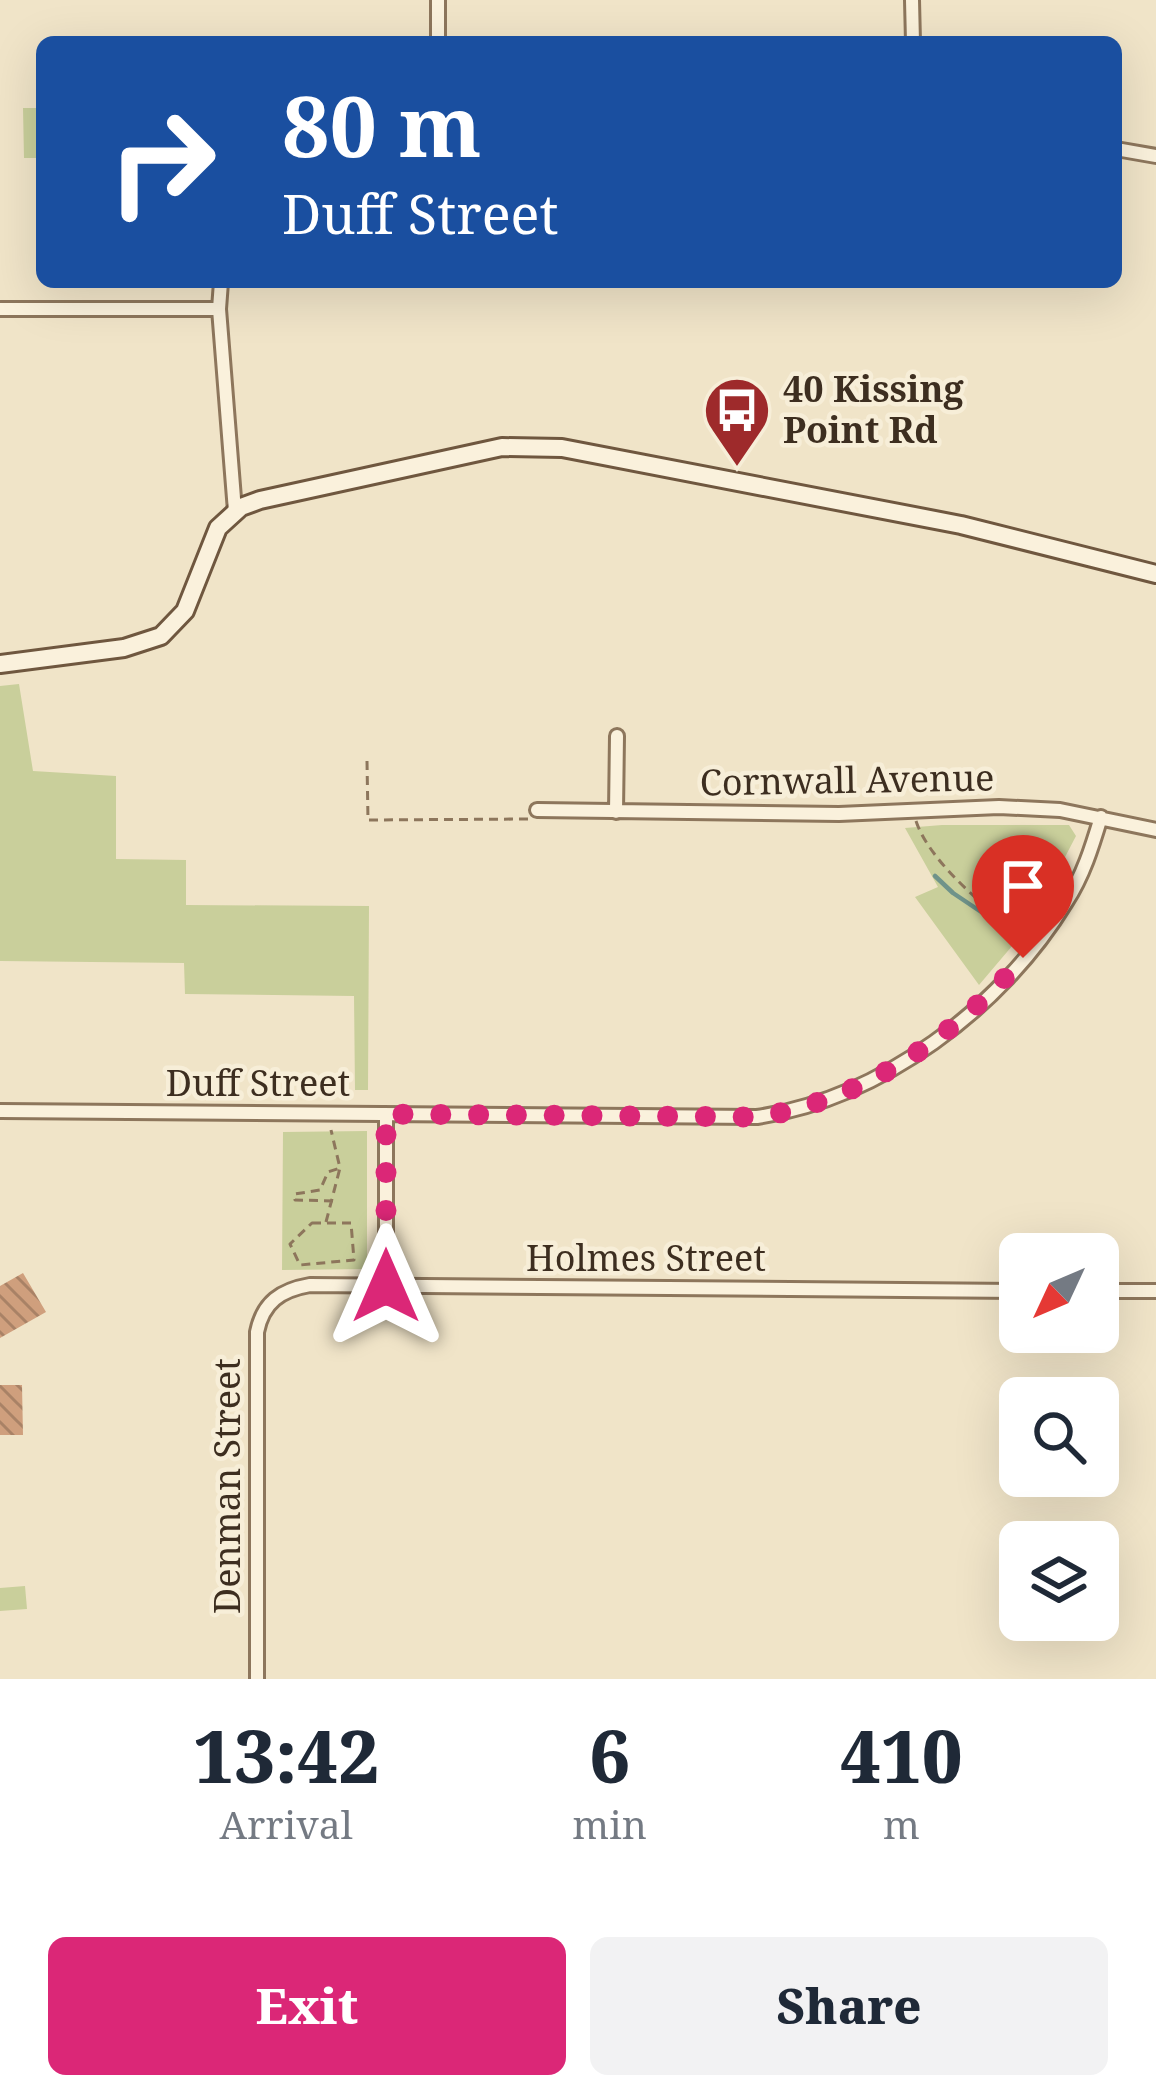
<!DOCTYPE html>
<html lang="en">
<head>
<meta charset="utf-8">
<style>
  body { margin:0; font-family:"Noto Serif",serif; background:#f2f2f3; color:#1f2937; height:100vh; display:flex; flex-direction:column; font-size:45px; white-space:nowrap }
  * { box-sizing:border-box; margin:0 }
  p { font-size:39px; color:#747a83 }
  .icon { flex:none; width:66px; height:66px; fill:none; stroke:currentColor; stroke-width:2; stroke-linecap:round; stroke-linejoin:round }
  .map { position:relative; height:1679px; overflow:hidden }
  .drawer { display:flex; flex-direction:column; background:#fff; flex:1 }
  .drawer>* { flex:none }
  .banner { position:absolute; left:36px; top:36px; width:1086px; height:252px; border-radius:18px; box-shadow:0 12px 48px #0002; background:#1a4fa0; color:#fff; overflow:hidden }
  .needle { width:78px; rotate:226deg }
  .buttons { position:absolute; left:999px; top:1233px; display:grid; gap:24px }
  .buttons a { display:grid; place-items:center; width:120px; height:120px; border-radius:18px; background:#fff; box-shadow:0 12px 48px #0002; font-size:60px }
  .pin { position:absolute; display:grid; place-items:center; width:102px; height:102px; color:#fff; margin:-123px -51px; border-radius:50% 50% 50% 0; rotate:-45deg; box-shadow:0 0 12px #0007 }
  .pin .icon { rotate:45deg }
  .me { position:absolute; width:132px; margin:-66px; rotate:0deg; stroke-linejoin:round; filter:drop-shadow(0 0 9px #0008) }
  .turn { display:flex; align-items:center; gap:42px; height:252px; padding:0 48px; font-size:54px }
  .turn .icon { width:156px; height:156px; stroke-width:2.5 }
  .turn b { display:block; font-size:84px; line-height:102px }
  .eta { display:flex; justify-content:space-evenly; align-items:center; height:204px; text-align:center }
  .eta b { font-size:72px; font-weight:800; line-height:84px }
  .primary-button { display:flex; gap:24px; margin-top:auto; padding:24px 48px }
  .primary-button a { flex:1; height:138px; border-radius:18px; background:#db2777; color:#fff; font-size:48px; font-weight:800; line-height:138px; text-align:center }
  .primary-button a+a { background:#f2f2f3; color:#1f2937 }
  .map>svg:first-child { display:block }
  .park { fill:#c9cf9b }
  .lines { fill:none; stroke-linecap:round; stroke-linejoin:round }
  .stream { stroke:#6f938a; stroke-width:4.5 }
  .building { fill:url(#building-back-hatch) }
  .minor-casing { stroke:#8d765c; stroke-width:18 }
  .secondary-casing { stroke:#6f573f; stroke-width:22 }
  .path { stroke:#8d765c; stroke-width:3; stroke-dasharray:9 6; stroke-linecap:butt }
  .minor { stroke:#faf1dc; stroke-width:12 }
  .secondary { stroke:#faf1dc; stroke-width:16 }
  .route { stroke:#db2777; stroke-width:21; stroke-dasharray:0 37.8 }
  .labels { text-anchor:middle; stroke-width:9; stroke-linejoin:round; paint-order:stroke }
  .poi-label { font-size:36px; font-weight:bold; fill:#3d2e20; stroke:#f7eed8; text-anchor:start }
  .street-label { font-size:36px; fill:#3d2e20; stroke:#f7eed8 }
</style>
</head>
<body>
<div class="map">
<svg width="1156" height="1679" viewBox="0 0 1156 1679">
  <defs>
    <pattern id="building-back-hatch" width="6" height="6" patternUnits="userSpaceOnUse" patternTransform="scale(3)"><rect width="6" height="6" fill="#cf9f7d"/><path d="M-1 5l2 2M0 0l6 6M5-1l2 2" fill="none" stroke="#a98266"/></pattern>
  </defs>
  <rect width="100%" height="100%" fill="#f0e4c8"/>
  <path class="park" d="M23,108H42V158H24Z
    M19,684L33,771L116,776V859L186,860V905L369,906L368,1090H355L354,996L185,994L184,963L0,961V686Z
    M942,825H1069L1076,836L1029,926L979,985L915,897L938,887L905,828Z
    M367,1131V1269L282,1270L283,1132Z
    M25,1586L27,1609L0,1611V1588Z"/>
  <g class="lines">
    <path class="stream" d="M935,876L953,893L1020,938"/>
  </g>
  <path class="building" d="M23,1273L46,1312L0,1338V1286Z
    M0,1385H22L23,1435H0Z"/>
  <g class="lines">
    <defs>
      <path id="minor" d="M438,0V42
        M912,0L913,42
        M1116,149L1156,156
        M221,282L219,309L235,511
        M0,309H219
        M537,810L839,814L999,807L1060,810L1156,830
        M616,812L617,736
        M0,1111L757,1117C880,1099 1002,1008 1066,902C1083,876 1092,847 1101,817
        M386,1286V1114
        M1098,1291H1156
        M257,1679V1332C263,1302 281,1290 310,1285L1020,1291"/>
      <path id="secondary" d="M0,664L124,648L161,636L185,611L218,528L241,507L260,500L502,447L562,448L961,525L1156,574"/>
    </defs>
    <use href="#minor" class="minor-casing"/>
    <use href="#secondary" class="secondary-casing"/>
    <path class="path" d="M367,761L368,820L528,819
      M916,821C930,863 989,911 1024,937
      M333,1201L295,1200V1194L320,1190L328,1172L340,1168
      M326,1222L340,1168L331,1130
      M312,1223H351L354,1260L300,1265L290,1244Z"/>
    <use href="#minor" class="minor"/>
    <use href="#secondary" class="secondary"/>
  </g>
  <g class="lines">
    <path class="route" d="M386,1286V1114L757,1117C861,1102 954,1037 1023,958"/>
  </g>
  <defs>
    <symbol id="bus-pin" viewBox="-11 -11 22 30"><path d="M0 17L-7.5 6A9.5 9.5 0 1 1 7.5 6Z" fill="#9e2a2b" stroke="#f7eed8"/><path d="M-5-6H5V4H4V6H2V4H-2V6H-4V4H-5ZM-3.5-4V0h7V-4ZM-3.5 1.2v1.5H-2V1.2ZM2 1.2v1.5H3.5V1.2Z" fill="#fff"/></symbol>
  </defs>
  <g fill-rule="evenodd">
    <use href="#bus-pin" x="699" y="372" width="76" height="104"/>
  </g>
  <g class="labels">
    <g class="poi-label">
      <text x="783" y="402">40 Kissing<tspan x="783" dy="41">Point Rd</tspan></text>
    </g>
    <g class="street-label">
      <text transform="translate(847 780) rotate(-1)" y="13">Cornwall Avenue</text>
      <text x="258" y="1096">Duff Street</text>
      <text x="646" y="1271">Holmes Street</text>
      <text transform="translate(227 1486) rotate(-90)" y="13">Denman Street</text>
    </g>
  </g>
</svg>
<div class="buttons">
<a><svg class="needle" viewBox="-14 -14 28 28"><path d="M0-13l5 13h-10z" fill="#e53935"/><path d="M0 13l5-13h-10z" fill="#747a83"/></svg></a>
<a><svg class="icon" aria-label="search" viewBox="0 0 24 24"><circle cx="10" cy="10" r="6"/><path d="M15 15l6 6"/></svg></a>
<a><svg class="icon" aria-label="layers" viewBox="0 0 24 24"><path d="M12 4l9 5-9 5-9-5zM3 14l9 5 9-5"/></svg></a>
</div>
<div class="pin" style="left:1023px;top:958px;background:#d93025"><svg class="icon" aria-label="arrive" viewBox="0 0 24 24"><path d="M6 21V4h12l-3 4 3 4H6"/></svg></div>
<svg class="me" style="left:386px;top:1286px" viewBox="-20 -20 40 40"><path d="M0-17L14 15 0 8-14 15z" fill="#db2777" stroke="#fff" stroke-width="4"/></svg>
<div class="banner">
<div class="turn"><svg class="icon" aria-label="right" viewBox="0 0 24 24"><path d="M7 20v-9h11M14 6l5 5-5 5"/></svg><div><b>80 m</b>Duff Street</div></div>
</div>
</div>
<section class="drawer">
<div class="eta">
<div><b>13:42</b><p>Arrival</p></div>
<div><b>6</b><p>min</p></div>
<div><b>410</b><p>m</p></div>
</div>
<div class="primary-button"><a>Exit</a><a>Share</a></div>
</section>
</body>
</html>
